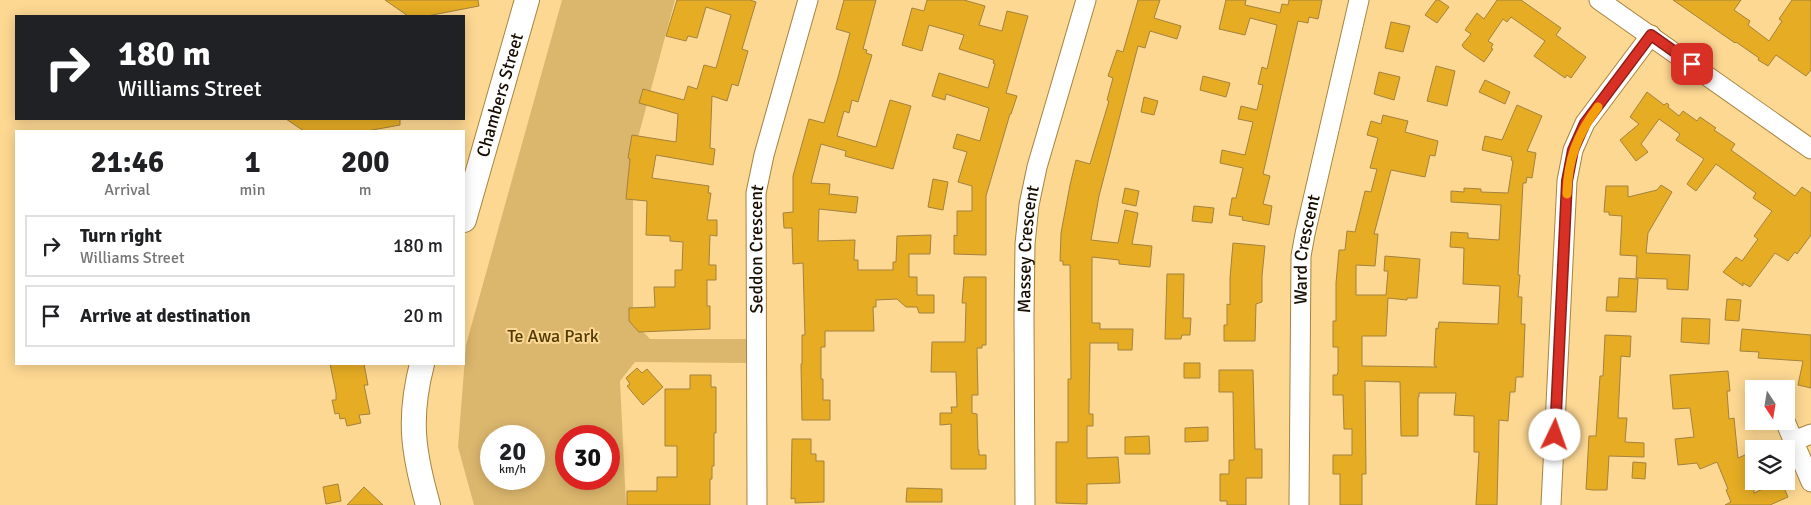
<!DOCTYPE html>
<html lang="en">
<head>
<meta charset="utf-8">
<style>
  body { margin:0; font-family:Signika,sans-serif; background:#f2f2f2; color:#202124; height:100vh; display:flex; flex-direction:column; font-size:19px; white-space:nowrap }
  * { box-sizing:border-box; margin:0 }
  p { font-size:16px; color:#757577 }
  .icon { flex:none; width:28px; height:28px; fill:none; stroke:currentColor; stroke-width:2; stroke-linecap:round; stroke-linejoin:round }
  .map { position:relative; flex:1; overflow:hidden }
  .details { position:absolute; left:15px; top:130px; width:450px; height:235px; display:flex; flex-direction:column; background:#fff; border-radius:0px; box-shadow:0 2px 12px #0003 }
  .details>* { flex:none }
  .top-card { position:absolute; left:15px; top:15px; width:450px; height:105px; border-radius:0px; box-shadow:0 2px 12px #0003; background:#202124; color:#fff; overflow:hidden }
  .needle { width:32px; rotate:168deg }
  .controls { position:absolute; left:1745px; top:380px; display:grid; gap:10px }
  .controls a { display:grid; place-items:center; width:50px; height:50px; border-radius:0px; background:#fff; box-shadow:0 2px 12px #0003; font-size:25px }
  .speed { position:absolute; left:480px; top:425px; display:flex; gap:10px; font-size:25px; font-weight:700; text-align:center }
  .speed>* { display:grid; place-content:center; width:65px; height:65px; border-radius:50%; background:#fff; box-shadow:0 2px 12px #0003; line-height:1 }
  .speed small { font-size:12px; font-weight:400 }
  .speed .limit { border:8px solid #d22; background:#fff; color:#111 }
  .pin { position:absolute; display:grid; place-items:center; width:42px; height:42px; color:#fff; margin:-21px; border-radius:10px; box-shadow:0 2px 8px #0006 }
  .me { position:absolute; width:55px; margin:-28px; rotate:3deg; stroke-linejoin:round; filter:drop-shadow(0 0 4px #0008) }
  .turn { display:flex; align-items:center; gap:18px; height:105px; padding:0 20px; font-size:22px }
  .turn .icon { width:65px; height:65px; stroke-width:2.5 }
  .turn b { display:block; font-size:35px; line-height:42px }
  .eta { display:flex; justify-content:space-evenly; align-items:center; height:85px; text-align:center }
  .eta b { font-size:30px; font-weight:700; line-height:35px }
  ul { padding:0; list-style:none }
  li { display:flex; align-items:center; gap:15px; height:62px; margin:0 10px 8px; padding:0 10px; border:2px solid #e0e0e0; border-radius:0px }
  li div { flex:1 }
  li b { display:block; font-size:19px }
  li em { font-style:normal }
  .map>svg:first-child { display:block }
  .green { fill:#dbb66d; fill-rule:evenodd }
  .building { fill:#e5ac24; stroke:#a3823d }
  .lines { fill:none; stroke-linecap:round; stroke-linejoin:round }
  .minor-casing { stroke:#a5833e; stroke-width:21 }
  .major-casing { stroke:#a5833e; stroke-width:26 }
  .minor { stroke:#fff; stroke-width:19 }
  .major { stroke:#fff; stroke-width:24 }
  .route-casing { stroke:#8d1f18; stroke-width:12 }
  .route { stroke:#d93025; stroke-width:9 }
  .slow { stroke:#f59e0b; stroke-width:9 }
  .labels { text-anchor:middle; stroke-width:4; stroke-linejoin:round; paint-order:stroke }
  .street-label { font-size:18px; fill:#180e00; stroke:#fdd893 }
  .park-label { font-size:18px; fill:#513a04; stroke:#fdd893 }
</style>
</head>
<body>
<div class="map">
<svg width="1811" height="505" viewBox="0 0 1811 505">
  <rect width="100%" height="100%" fill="#fdd893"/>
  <path class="green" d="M562,0H675L633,156V321L650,339H747V363L635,362L620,381L626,505H474L458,447L466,345ZM491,436H534V479H491ZM566,436H609V479H566Z"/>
  <path class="building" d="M385,0H478L479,6L427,16H408Z
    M677,0H750L756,2L742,49L748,51L738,86L732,84L727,101L712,96L710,148L715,149L713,165L656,155L652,178L709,186L708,193H711L707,220H717V236L710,235L709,265H716V280H707V306H710V329L639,332L629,321V308L655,307L654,287H675V270H682L683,242L670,241V236L646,235L647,201L626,199L630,159L628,158L632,135L676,142L678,114L639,103L643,89L684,100L688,86L697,89L704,65L716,68L731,15L706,7L697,38L688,36L686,41L666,36Z
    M844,0H876L863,49L867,50L866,53L872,55L861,92L858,102L852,100L849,113L844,111L837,136L876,147L890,100L911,106L893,169L845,156L846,151L821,144L811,183L830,184L829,194L858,197L856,213L819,209L818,241L855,240L854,260H858V270H893V262H896L897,236L931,235L930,254H909V277H917V295H934V313H919L917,307H906L897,299L876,300V307H873L874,331H825V347H821V379H823V400H830V420H802L801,364H802V335H805L803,263L793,264L792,228H784L783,213L793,212V176L809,119L824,123L837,81L850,33L836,29Z
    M927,0H964L985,6L979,25L1002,31L1007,11L1028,16L1006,93L1017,96L1011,114H1010L986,196V255L954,254V235L957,236V211H972V186L958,182L967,152L953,148L957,134L980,141L989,108L946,94L945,100L932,96L939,73L988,88L995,64L993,63L994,60L959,49L964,35L929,25L922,51L902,45L912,8L924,11Z
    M1138,0H1160L1154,18L1181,26L1177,39L1150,31L1145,48L1138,46L1099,196L1091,240L1118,243L1125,210L1138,213L1132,244L1152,246L1150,267L1119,264V260L1092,257V323H1100V329H1133L1132,350H1118V343H1090L1089,414H1093V426H1087V458L1118,457L1120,483L1087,484V504L1056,503V442H1068V379H1071L1070,265H1063V261H1060L1061,233L1070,185L1076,160L1090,164L1109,101L1107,100L1113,78L1108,76L1117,50L1123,52Z
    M1226,0H1246L1245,5L1280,13L1282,4L1288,5L1289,0H1322L1318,19L1309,17L1308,23L1298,21L1263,174L1270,176L1263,204L1272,206L1269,225L1242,220L1243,217L1229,215L1232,198H1236L1243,168L1220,163L1222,150L1245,155L1253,122L1238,119L1241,106L1257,110L1263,85L1258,84L1262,67L1267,69L1277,25L1250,18L1245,35L1219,29Z
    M1436,0H1439L1449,7L1437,23L1425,15Z
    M1497,0H1521L1561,28L1556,35L1586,57L1571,78L1567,75L1565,78L1534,56L1545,41L1511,17L1507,22L1503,19L1488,41L1493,44L1491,48L1493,49L1484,62L1464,48L1462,45L1471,34L1465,30L1477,13L1484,19Z
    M1673,0H1741L1734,10L1750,21L1748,25L1769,41L1782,21L1779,19L1792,0H1811V70L1806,76L1776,55L1768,66L1758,60L1759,58L1736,42L1735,43Z
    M1391,22L1410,26L1403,52L1385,48Z
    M1436,66L1455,71L1447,106L1427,101Z
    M1379,72L1400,77L1394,100L1374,94Z
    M1203,76L1230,83L1226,97L1200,90Z
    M1485,80L1510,92L1505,104L1479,92Z
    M1647,92L1664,105L1667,103L1669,105L1668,107L1679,116L1683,111L1697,121L1700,117L1716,128L1714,130L1735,144L1731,150L1795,196L1802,187L1811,193V235L1797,254L1795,252L1788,261L1775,253L1750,287L1743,283V286L1723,272L1736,257L1742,261L1758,239L1754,236L1772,211L1753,198L1756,193L1716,164L1696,191L1687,184L1704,159L1676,140L1680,134L1659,119L1641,144L1648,152L1636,161L1620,140L1639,124L1630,117Z
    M1144,97L1158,101L1154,115L1141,112Z
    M1517,105L1542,116L1527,151L1536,153L1532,178L1527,177L1526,183H1523L1518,275H1520L1518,297H1522L1521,324H1525L1523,377H1516L1515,392H1510L1508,421L1499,420L1497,505H1476L1479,452H1474V416L1454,415L1456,393H1419V397H1418V436H1401L1400,382L1365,381L1366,474H1362V505H1340V474H1333V455H1352V429H1344L1343,395H1333V375H1337L1338,372V347H1333V321H1336V283L1339,250H1345L1347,231L1355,232L1365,191L1371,192L1377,169L1370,168L1378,138L1367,135L1371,121L1381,124L1383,115L1408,121L1405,132L1438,141L1435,156L1430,155L1425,177L1391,170L1374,234H1378L1375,266L1356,265V295H1386L1388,271H1384L1385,256L1420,259L1417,298H1407V300L1388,298L1386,336H1362V366L1437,367L1434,365L1436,328L1438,329L1439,322L1498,324L1500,286L1463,284L1464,248L1450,247L1451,232L1468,233V238L1499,240L1501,205L1451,202V191L1464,192V188L1481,189V192L1508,193L1513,161L1511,160L1512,157L1482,150L1485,136L1502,140Z
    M286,119H400V125L367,131H304Z
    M933,179L948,182L943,210L928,207Z
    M1661,185L1672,192L1648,233L1646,253L1690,255L1688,290L1667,289V279L1636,278L1637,256L1620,255L1622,216L1609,215V212H1604L1606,186H1628V197L1657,190Z
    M1125,188L1139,191L1136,206L1122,203Z
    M1194,206L1214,208L1212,223L1192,221Z
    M1233,243L1265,246L1262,276V302L1256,304L1255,341H1224V325H1227V304L1230,305V278Z
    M1167,274H1184L1183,318H1191L1190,335H1182L1181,339H1165Z
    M964,277H986V345H982V348H977L978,395H972V413L977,414L978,450H979V455H986V469H951V424L940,425V413H952L951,407H957L956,372H931L932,342H965L966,303H962Z
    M1619,278L1638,279L1636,312L1606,311L1607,297H1618Z
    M1727,299L1741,300L1739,321L1725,320Z
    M1682,318L1710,319L1709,344L1681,342Z
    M1742,329L1811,335V388L1798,385L1803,361L1758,358L1759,352L1740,351Z
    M1605,335L1631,336L1630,357L1621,356L1618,418H1627L1625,442L1644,443V457L1609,456L1607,490H1592L1586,489L1589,436H1596L1600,376H1603Z
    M1184,363H1200V378H1184Z
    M330,364H364L368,385H364L370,414L359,415L361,423L347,426L345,418L340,419L339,413L335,414L332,400H336V393Z
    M637,368L642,373L647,369L663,387L643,405L627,386L630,384L626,378Z
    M1219,370H1253L1255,449H1262V478H1246V505H1227V501H1220V474H1229V460H1234L1233,392H1219Z
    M1728,371L1730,391H1727L1729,419L1734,418L1738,458L1754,451V493L1781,481L1788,497L1770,505H1725L1731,502L1726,490L1728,489L1717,462L1700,469L1697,463L1678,465L1675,439L1694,437L1690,408L1673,409L1670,375Z
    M690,375H711V387H716V433H714V466H712V479H710V505H627V491H657V477H677V446H665V389H690Z
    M1208,427V441L1185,442V428Z
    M1149,436L1150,454H1125V437Z
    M792,439H811V454H816V461H824V502L795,503V498L791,499Z
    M1633,462L1646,463L1645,479L1632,478Z
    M338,484L341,501L326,504L323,487Z
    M364,487L383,505H347Z
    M907,488L942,489V502H906Z"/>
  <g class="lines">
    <defs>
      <g id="minor">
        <path d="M1599,0L1811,149"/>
        <path d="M1785,421L1811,482"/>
        <path d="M1793,441L1811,434"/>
        <path id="s1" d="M757,505L756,193L764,155L808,0"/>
        <path id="s2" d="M1025,505L1024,316L1025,244L1029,205L1037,167L1086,0"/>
        <path id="s3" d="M1299,505L1301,256L1305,234L1359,0"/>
        <path d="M1551,505L1567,181L1573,150L1585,123L1651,35"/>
      </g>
      <g id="major">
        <path id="s4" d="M464,220L527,0"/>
        <path d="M422,364C408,418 413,452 428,505"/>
      </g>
    </defs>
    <use href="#minor" class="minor-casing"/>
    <use href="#major" class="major-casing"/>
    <use href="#minor" class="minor"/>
    <use href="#major" class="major"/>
  </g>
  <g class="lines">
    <defs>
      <path id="route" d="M1555,435L1567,181L1573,150L1585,123L1651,35L1692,64"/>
    </defs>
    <use href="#route" class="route-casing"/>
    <use href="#route" class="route"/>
    <path class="slow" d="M1567,194C1568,159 1577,135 1598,107"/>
  </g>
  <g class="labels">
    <g class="street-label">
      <text dy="6" stroke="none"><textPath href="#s4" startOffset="130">Chambers Street</textPath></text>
      <text dy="6" stroke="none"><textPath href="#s1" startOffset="256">Seddon Crescent</textPath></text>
      <text dy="6" stroke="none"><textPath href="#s2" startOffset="256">Massey Crescent</textPath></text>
      <text dy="6" stroke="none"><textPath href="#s3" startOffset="256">Ward Crescent</textPath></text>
    </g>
    <g class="park-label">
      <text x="553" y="342">Te Awa Park</text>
    </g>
  </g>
</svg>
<div class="controls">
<a><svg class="needle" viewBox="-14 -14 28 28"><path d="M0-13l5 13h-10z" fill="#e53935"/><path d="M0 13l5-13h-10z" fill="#757577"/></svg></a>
<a><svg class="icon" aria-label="layers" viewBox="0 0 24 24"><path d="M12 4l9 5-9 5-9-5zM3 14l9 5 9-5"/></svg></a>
</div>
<div class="speed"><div>20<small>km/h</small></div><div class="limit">30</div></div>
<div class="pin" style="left:1692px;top:64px;background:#d93025"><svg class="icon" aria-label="arrive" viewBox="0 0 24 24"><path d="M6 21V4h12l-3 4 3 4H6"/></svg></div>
<svg class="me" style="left:1555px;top:435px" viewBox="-20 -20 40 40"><circle r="19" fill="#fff"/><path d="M0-13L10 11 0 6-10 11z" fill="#d93025"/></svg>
<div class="top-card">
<div class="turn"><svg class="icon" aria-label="right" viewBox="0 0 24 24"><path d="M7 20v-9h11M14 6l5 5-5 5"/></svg><div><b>180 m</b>Williams Street</div></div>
</div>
<section class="details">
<div class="eta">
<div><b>21:46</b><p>Arrival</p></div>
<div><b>1</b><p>min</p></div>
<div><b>200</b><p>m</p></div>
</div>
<ul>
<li><svg class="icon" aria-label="right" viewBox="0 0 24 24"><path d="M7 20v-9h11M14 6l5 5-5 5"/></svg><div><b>Turn right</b><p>Williams Street</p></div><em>180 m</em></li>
<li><svg class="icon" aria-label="arrive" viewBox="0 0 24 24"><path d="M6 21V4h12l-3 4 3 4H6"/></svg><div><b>Arrive at destination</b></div><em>20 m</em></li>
</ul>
</section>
</div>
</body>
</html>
